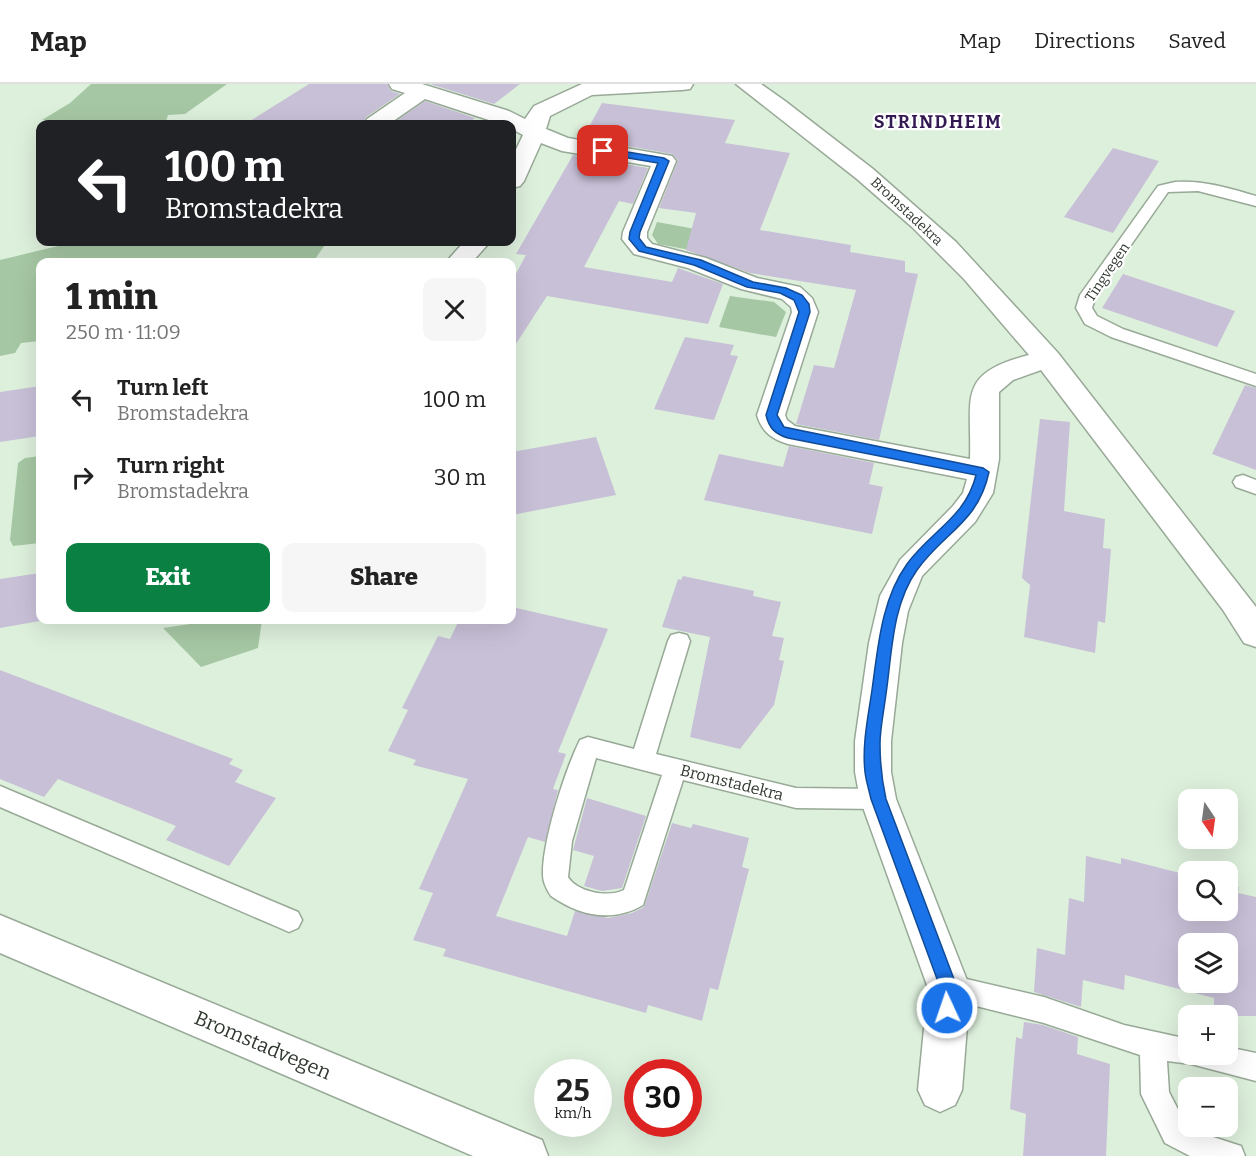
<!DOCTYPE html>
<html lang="en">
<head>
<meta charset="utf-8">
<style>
  body { margin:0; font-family:Bitter,serif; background:#f6f6f6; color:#222; height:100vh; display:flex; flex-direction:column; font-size:22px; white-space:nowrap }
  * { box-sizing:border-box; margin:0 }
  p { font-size:20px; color:#767676 }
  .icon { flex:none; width:33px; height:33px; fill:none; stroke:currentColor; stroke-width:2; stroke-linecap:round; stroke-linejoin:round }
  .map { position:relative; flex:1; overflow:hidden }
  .side { position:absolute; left:36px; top:174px; width:480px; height:366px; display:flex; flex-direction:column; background:#fff; border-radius:12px; box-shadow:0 6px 24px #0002 }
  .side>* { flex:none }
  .top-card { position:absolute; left:36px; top:36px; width:480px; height:126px; border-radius:12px; box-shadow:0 6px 24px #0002; background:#202124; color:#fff; overflow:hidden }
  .needle { width:39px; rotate:167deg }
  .fabs { position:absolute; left:1178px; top:705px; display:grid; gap:12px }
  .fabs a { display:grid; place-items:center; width:60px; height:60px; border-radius:12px; background:#fff; box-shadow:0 6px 24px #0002; font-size:30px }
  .speed { position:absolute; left:534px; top:975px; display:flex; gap:12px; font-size:30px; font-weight:700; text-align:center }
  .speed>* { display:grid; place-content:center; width:78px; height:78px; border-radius:50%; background:#fff; box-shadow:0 6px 24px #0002; line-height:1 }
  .speed small { font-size:15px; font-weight:400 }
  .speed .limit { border:9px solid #d22; background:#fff; color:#111 }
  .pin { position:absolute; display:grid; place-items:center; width:51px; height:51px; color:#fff; margin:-26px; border-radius:12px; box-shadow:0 3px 9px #0006 }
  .me { position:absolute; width:66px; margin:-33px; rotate:357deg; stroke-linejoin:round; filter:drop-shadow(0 0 4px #0008) }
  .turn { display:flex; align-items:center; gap:21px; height:126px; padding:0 30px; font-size:27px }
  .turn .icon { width:78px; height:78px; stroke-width:2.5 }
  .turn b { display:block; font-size:42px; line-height:51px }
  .round { display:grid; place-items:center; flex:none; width:63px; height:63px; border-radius:12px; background:#f6f6f6 }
  .summary { display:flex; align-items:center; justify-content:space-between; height:102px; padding:0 30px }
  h1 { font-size:36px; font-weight:800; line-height:45px }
  .button { display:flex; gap:12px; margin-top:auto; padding:12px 30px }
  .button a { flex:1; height:69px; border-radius:12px; background:#0b8043; color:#fff; font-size:24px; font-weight:800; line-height:69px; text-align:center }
  .button a+a { background:#f6f6f6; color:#222 }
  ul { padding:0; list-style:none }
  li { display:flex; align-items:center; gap:18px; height:78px; padding:0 30px }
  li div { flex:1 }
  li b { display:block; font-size:22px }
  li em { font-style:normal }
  header { display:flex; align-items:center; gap:36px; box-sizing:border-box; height:84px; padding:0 30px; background:#fff; border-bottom:2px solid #e0e0e0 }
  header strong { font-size:28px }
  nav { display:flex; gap:33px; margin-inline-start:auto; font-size:21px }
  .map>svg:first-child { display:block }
  .green { fill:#a6c7a4 }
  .building { fill:#c8c0d7; fill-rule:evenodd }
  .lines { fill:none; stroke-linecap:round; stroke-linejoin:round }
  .service-casing { stroke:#98a997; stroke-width:3 }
  .minor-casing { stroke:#98a997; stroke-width:3 }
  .tertiary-casing { stroke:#98a997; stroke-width:3 }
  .service { fill:#fff; fill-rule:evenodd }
  .minor { fill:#fff; fill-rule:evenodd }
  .tertiary { fill:#fff; fill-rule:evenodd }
  .route { fill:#1a73e8; stroke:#114b97; stroke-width:1.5 }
  .labels { text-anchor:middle; stroke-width:4.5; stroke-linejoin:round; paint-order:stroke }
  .far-street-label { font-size:14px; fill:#303830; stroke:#fff }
  .street-label { font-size:16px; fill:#303830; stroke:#fff }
  .far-district-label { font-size:18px; font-weight:bold; letter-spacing:1.5px; fill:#331952; stroke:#fff }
  .near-street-label { font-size:20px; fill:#303830; stroke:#fff }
</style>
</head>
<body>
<header>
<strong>Map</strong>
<nav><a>Map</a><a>Directions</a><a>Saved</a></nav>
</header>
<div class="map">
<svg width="1256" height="1072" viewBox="0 0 1256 1072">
  <rect width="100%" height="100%" fill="#ddf0dc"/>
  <path class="green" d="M91,0H227L185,30L168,31L165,40H72L76,37L42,36L70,19Z
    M657,138L739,153L725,184L690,166L658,160L652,151Z
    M60,158H327L313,178H40V257L21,259L15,269L0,272V176L58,162Z
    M730,212L774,218L786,228L776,253L719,243Z
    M40,372V459L13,462L10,456L18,379L25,374Z
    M217,536H262L258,564L201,583L163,544Z"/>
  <path class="building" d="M309,0H387L391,7L400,10L366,33L362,40H245Z
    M430,0H520L494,20Z
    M425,17L475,34L467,40H392Z
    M602,19L735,36L725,59L790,69L760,146L851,161L850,168L905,177V188L918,190L879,356L796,340L814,281L834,284L856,206L750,189L686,166L696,129L659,124L678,76L672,70L583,54Z
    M1113,64L1159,77L1113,149L1064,133Z
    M573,71L648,84L633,120L619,117L584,183L672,198L678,184L723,200L708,240L547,212L512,266V197L526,171L516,170Z
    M1123,190L1235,227L1217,263L1102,224Z
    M685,253L734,261L730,271L738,272L714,336L654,325Z
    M1245,301L1256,304V386L1212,370Z
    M40,302V352L0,358V308Z
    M1040,335L1070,338L1064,427L1105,435L1103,464L1111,465L1105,539L1098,537L1095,569L1024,553L1030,501L1022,494Z
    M596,353L616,411L512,431V368Z
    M789,362L874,379L869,400L883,403L872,450L704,416L719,370L783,383Z
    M40,489V537L0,544V495Z
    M683,492L754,507L753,512L781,518L772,552L784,554L779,576L784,577L774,621L740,665L690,653L710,553L662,543L678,495L681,496Z
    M512,523L608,545L558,668L566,670L553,705L558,706L545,758L528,753L496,832L567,852L575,827L608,834L632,829L644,823L672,739L691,744L693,740L749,754L742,783L749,785L718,906L710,904L702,937L648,921L646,929L443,872L446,865L413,856L433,809L419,805L468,695L413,681L416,676L388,667L408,626L402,624L438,552L450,555L459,536H512Z
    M0,586L233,675L229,680L243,686L235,698L276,714L229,782L166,756L176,742L58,695L44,713L0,695Z
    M587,714L646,732L622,804L602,807L584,802L594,772L573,766Z
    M1086,772L1121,780V774L1188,791V826H1227V800L1239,803L1238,809L1256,813V932H1214V914L1125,891L1124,906L1083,896L1081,923L1034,908L1037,864L1065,871L1069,814L1084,818ZM1188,860H1227V898H1188Z
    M1024,938L1043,941L1078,953L1077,970L1110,980L1106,1072H1023L1026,1030L1010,1025L1016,953L1022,955Z"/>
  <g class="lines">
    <defs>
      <path id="service" d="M1175,98C1203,96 1229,104 1256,112V122L1198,107L1168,108L1096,211L1092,224L1097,232L1123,245L1256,290V302L1111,253L1085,240L1076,224L1080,211L1158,102Z
        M1243,391L1256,396V410L1236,403L1233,398L1236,393Z
        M679,549L687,551L690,557L656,670L796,704L878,705L886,708L890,715L886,722L878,725L796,724L683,696L643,821C612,839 580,832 551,812C547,806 543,798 543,791C542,758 565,686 580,656L588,653L634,665L668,557L671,551ZM596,674L662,691L624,806C608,814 577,808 568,793L572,757Z
        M0,702L298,828L302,836L298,844L289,848L280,844L0,723Z
        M949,891L1044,913L1124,941L1188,955V970H1227V963L1256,969V997L1191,980L1167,977L1169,1008L1185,1039L1210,1052L1241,1062L1245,1072H1190L1165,1059L1141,1010L1140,971L1044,939L940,913L936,904L940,895Z"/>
      <path id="minor" d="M389,0H422L509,27L525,35L534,22L582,0H693L690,5L682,6L592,11L550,32L546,45L568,54L672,72L676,77L647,148V154L652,160L706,174L757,194L800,203L812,214L818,228L785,331L787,336L795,342L970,375C972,312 956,290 1029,271L964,195L912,143L857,95L736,0H761L785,17L873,85L956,158L1058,269L1256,523V563L1244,559L1223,526L1041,286L1013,296L999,308V375L993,409L975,438L922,492L908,527L902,559L891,657V688L896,715L970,904L962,1006L955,1021L940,1028L925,1021L918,1006L928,904L860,715L855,688V657L869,559L880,512L900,476L953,422L963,409L967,395L788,360C772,355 762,348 757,331L792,228L791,223L782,215L741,205L688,184L634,170L622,155L623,148L651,82L562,67L541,59L524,97L520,102L512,104V74L523,51L512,45V40H501L425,15L389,40H364L367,35L405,9L392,5Z
        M464,158H490L472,178H446Z"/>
      <path id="tertiary" d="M0,831L542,1056L548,1072H473L0,869Z"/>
    </defs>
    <use href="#service" class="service-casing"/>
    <use href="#minor" class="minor-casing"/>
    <use href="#tertiary" class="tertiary-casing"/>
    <use href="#service" class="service"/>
    <use href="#minor" class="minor"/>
    <use href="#tertiary" class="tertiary"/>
  </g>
  <path class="route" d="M603,64L664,74L669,77L640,148L639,154L646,163L701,176L753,198L786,204L802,211L809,220L810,228L777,331L784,343L983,384L989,388C978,439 944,448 917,486C892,521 892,569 886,610C884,626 880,644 880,660C880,679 882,697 886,715L957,903L953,930L947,932L941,930L939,924L940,903L871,715C869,706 866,697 865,688C862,661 868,633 872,606C878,564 881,516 907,480C931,447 966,433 976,391L788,354C775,350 769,344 766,331L799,228L794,216L780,209L747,203L694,181L639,167L629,155L630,148L658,79L599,69V65Z"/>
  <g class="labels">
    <g class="far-street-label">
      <text transform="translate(907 127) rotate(43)" y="5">Bromstadekra</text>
      <text transform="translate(1107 188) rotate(-56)" y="5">Tingvegen</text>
    </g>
    <g class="street-label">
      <text transform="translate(732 698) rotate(14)" y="6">Bromstadekra</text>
    </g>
    <g class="far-district-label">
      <text x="938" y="44">STRINDHEIM</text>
    </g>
    <g class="near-street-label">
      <text transform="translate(263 961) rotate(23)" y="7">Bromstadvegen</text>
    </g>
  </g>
</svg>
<div class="fabs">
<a><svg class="needle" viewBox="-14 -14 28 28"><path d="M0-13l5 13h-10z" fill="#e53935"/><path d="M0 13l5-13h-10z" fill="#767676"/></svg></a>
<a><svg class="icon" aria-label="search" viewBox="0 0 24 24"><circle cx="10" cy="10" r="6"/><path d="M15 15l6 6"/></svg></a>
<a><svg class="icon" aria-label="layers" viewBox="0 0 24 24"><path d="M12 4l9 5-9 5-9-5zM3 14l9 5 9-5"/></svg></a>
<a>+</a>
<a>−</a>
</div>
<div class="speed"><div>25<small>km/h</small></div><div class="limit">30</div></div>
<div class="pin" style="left:603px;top:67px;background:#d93025"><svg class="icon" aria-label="arrive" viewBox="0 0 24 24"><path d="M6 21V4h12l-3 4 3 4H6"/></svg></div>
<svg class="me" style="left:947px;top:924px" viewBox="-20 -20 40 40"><circle r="17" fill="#1a73e8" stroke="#fff" stroke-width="3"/><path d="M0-11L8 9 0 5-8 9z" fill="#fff"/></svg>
<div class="top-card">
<div class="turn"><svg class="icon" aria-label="left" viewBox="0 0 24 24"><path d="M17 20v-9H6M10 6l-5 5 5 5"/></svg><div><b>100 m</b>Bromstadekra</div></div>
</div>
<section class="side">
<div class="summary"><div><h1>1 min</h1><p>250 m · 11:09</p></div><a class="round"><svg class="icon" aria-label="close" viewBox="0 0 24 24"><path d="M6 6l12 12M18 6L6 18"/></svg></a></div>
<ul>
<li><svg class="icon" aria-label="left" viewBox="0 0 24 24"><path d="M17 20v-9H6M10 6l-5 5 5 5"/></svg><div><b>Turn left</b><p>Bromstadekra</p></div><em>100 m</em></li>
<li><svg class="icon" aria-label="right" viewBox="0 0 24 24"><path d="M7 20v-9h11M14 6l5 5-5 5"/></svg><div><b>Turn right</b><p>Bromstadekra</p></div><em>30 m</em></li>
</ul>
<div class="button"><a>Exit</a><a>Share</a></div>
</section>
</div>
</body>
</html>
